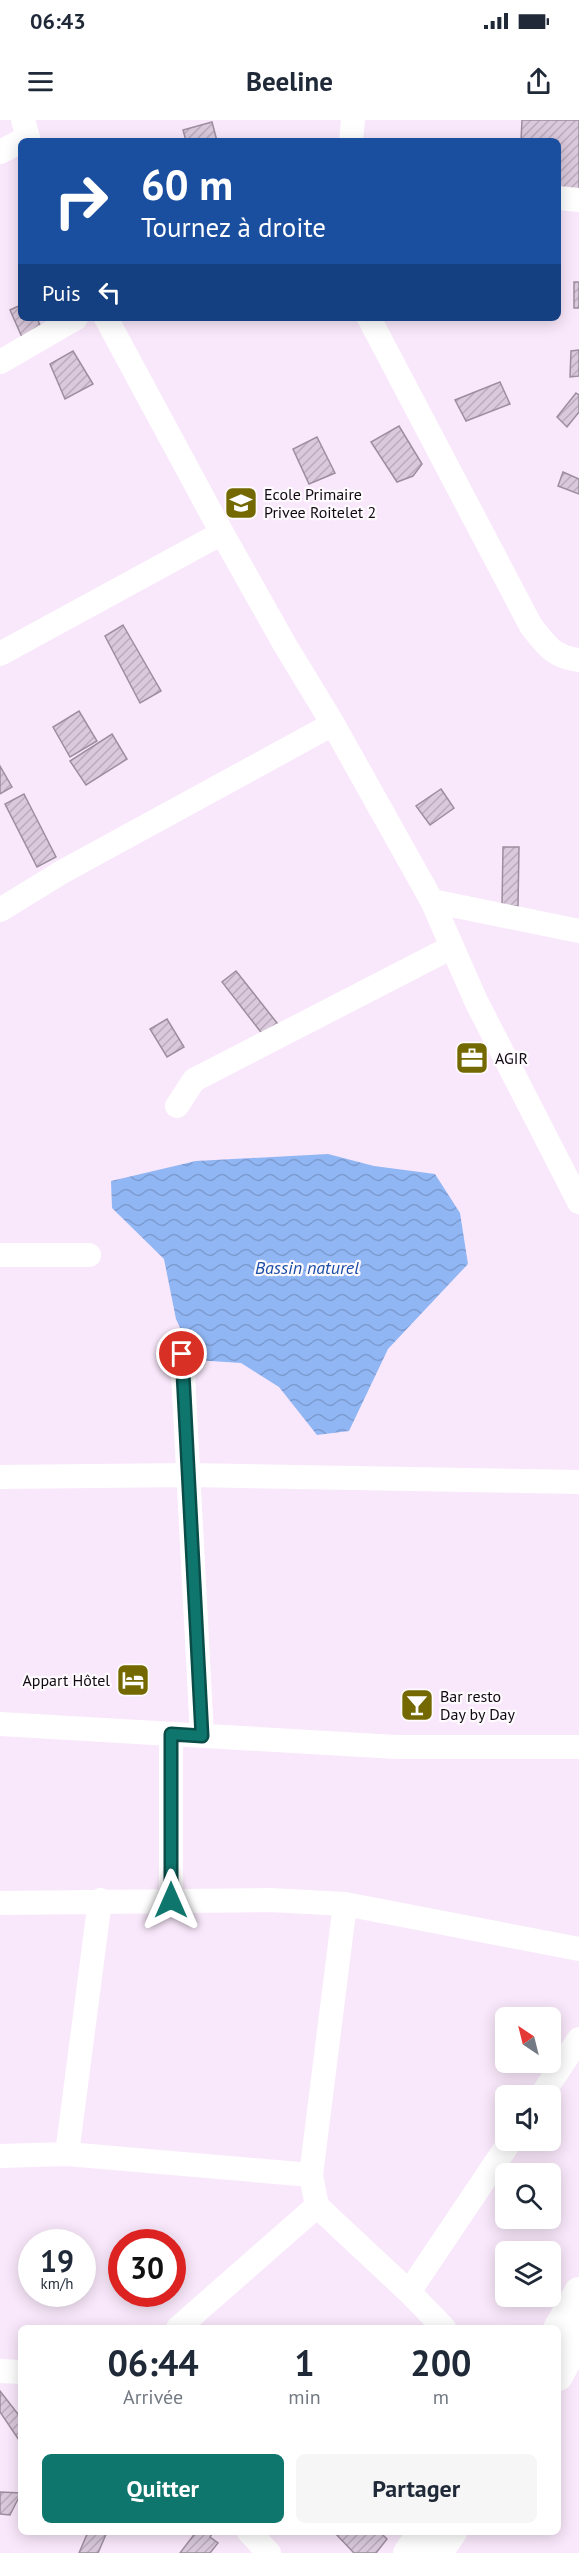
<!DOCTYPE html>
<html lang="fr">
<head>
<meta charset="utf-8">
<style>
  body { margin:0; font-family:"PT Sans",sans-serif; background:#f6f6f7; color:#1f2937; height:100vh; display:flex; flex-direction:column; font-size:22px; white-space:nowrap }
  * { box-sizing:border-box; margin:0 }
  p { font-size:20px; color:#747a83 }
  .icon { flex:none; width:33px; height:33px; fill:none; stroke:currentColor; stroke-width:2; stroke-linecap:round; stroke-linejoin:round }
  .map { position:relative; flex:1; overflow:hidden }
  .panel { position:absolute; left:18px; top:2205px; width:543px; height:210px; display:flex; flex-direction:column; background:#fff; border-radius:9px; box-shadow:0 3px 15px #0003 }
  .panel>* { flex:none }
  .hud { position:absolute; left:18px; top:18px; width:543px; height:183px; border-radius:9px; box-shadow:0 3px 15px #0003; background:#1a4fa0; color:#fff; overflow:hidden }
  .needle { width:39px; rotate:325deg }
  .tools { position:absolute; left:495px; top:1887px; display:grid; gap:12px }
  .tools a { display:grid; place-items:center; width:66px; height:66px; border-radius:9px; background:#fff; box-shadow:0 3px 15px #0003; font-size:30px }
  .speed { position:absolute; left:18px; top:2109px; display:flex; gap:12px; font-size:30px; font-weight:700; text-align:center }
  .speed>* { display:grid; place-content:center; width:78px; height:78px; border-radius:50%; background:#fff; box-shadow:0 3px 15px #0003; line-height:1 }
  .speed small { font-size:15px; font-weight:400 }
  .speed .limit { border:9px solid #d22; background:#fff; color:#111 }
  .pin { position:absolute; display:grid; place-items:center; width:51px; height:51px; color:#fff; margin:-26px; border:3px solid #fff; border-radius:50%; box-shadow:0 2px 6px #0007 }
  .me { position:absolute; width:66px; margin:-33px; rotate:0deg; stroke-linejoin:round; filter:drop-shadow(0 0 4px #0008) }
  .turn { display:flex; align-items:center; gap:21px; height:126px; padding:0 24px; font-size:27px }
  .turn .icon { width:78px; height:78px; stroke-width:2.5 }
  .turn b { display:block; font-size:42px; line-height:51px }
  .then { display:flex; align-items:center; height:57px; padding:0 24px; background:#0003; gap:12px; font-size:22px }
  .eta { display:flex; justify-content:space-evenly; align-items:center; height:102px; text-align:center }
  .eta b { font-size:36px; font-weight:700; line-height:42px }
  .action { display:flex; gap:12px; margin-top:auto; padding:12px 24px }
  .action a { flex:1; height:69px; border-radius:9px; background:#0f766e; color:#fff; font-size:24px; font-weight:700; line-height:69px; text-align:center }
  .action a+a { background:#f6f6f7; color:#1f2937 }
  .status { display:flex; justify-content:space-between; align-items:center; height:42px; padding:0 30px; background:#fff; direction:ltr }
  .status svg { height:16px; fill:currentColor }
  header { display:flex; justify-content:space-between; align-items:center; height:78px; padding:0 24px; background:#fff; font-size:27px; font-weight:700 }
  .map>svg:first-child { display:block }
  .water { fill:url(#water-waves) }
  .building { fill:url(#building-hatch); stroke:#9d8e9f; stroke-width:1.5 }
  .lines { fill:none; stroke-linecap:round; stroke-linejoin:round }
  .minor { stroke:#fff; stroke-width:24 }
  .major { stroke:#fff; stroke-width:30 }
  .route-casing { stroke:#0a4d48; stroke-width:15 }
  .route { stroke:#0f766e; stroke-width:10 }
  .labels { text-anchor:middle; stroke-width:4.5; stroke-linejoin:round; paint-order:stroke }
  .poi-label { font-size:16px; fill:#110b11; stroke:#fefafe; text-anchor:start }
  .water-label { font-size:18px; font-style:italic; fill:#194ca5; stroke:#fefafe }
</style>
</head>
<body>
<div class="status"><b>06:43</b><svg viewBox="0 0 49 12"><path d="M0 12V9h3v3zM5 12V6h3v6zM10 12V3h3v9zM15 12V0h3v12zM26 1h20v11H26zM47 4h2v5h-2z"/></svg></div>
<header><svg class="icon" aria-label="menu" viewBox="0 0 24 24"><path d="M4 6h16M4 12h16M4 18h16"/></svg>Beeline<svg class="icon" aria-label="share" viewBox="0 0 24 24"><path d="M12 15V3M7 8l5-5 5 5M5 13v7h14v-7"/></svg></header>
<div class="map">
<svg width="579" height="2433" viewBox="0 0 579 2433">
  <defs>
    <pattern id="water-waves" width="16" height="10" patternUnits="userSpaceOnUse" patternTransform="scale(1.5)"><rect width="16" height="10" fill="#91b6f4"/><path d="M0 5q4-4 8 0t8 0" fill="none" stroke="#7c9bd0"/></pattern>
    <pattern id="building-hatch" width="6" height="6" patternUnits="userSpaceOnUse" patternTransform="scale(1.5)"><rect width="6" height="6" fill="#dac9dc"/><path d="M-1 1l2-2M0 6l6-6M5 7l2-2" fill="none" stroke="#baabbc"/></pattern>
  </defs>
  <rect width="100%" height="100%" fill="#f9e8fb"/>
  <path class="water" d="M328,1034L374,1046L435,1054L460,1093L468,1144L388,1229L349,1311L317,1315L279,1267L241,1243L195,1240L176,1199L164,1139L112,1088L111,1061L196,1041Z"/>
  <path class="building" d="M522,0H579V70L558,69V21H521Z
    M212,2L217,21H186L183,10Z
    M574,162H579V188H574Z
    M21,185V198H37L44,215L25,224L10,190Z
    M579,230V256L570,257L571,231Z
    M73,231L93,264L65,279L50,244Z
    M500,262L510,284L466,301L455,280Z
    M576,273L579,275V292L567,307L557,297Z
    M399,306L422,344L413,356L397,362L371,322Z
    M317,317L335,353L309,364L293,329Z
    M563,352L579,359V374L558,366Z
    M123,505L161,571L140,583L105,516Z
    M79,591L97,621L70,637L53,607Z
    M112,614L127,639L86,665L70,641Z
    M0,646L12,667L0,674Z
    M441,669L454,688L430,705L416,686Z
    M24,674L56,737L37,747L5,684Z
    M503,727H519L518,786H502Z
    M236,851L281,908L267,920L222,862Z
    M167,899L184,927L167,937L150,909Z
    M0,2271L21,2298L19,2320L0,2292Z
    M0,2372L21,2373L10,2395L0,2394Z
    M88,2412H107L98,2433H79Z
    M196,2412H209L212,2414L210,2417L218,2423L210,2433H180Z
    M334,2412H380L387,2419L376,2433H354Z"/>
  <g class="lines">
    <path class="minor" d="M23,0L29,21
      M351,21L353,0
      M0,32L21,21
      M558,78L579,80
      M106,198L222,413L285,525L333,604L432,781L476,881L579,1082
      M369,198L531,506C546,525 553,537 579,540
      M0,242L76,198
      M0,534L222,413
      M432,781L579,811
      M0,790L62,752L333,604
      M177,986L194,960L452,827
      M0,1135H89
      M182,1234L202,1616
      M0,1357L190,1355L579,1362
      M0,1604L396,1627H579
      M171,1780V1614
      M0,1783L270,1780L345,1784L579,1829
      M541,1976L579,1919
      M67,2034L100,1780
      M0,2036L67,2034L311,2055L317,2086L409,2172L444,2208
      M311,2055L345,1784
      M409,2172L511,2020
      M178,2208L317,2086
      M0,2251L21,2252
      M249,2412L269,2433"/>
    <path class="major" d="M558,2209L579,2172
      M558,2256L579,2218
      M408,2433L423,2412
      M437,2433L452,2412"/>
  </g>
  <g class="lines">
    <defs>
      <path id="route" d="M171,1780V1614L202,1616L182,1234"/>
    </defs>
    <use href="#route" class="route-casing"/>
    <use href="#route" class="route"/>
  </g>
  <defs>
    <symbol id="school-square" viewBox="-11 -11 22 22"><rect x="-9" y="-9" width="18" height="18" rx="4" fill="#746800" stroke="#fefafe"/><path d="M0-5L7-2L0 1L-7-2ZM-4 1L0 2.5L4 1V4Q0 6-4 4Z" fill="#fff"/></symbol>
    <symbol id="office-square" viewBox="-11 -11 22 22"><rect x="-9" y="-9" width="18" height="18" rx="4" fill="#746800" stroke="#fefafe"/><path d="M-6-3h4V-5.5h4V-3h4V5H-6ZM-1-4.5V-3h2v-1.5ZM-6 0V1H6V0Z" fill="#fff"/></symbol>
    <symbol id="hotel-square" viewBox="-11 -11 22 22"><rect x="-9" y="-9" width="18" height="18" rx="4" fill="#746800" stroke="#fefafe"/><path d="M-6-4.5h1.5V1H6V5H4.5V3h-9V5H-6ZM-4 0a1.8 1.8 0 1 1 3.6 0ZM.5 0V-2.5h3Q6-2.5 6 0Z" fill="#fff"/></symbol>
    <symbol id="bar-square" viewBox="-11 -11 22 22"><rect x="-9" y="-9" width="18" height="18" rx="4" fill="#746800" stroke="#fefafe"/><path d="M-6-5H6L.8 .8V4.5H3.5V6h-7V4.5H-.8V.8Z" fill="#fff"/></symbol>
  </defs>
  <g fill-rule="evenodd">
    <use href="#school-square" x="222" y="364" width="38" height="38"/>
    <use href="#office-square" x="453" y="919" width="38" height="38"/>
    <use href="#hotel-square" x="114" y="1541" width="38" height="38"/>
    <use href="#bar-square" x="398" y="1566" width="38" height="38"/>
  </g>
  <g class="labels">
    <g class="poi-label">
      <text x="264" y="380">Ecole Primaire<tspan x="264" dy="18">Privee Roitelet 2</tspan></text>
      <text x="495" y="944">AGIR</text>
      <text x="110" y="1566" text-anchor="end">Appart Hôtel</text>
      <text x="440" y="1582">Bar resto<tspan x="440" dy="18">Day by Day</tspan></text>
    </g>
    <g class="water-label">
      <text x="307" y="1154">Bassin naturel</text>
    </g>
  </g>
</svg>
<div class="tools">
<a><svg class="needle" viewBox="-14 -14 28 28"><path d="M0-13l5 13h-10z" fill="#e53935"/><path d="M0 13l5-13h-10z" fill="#747a83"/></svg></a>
<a><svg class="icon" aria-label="sound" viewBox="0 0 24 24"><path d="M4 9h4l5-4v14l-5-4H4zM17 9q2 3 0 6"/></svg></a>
<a><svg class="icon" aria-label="search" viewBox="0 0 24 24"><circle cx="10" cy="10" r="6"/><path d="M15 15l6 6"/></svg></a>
<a><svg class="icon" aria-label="layers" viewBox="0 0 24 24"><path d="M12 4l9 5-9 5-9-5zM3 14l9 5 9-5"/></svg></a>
</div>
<div class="speed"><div>19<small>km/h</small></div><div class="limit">30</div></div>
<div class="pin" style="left:182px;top:1234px;background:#d93025"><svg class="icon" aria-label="arrive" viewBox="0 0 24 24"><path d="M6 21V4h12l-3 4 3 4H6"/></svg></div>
<svg class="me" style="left:171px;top:1780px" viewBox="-20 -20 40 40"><path d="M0-17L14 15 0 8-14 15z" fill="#0f766e" stroke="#fff" stroke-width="4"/></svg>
<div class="hud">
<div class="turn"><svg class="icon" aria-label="right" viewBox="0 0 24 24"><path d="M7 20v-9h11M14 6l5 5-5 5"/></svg><div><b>60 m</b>Tournez à droite</div></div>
<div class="then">Puis<svg class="icon" aria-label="left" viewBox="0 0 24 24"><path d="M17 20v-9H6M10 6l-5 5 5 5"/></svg></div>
</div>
<section class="panel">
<div class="eta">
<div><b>06:44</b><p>Arrivée</p></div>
<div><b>1</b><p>min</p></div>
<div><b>200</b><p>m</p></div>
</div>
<div class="action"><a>Quitter</a><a>Partager</a></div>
</section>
</div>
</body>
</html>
